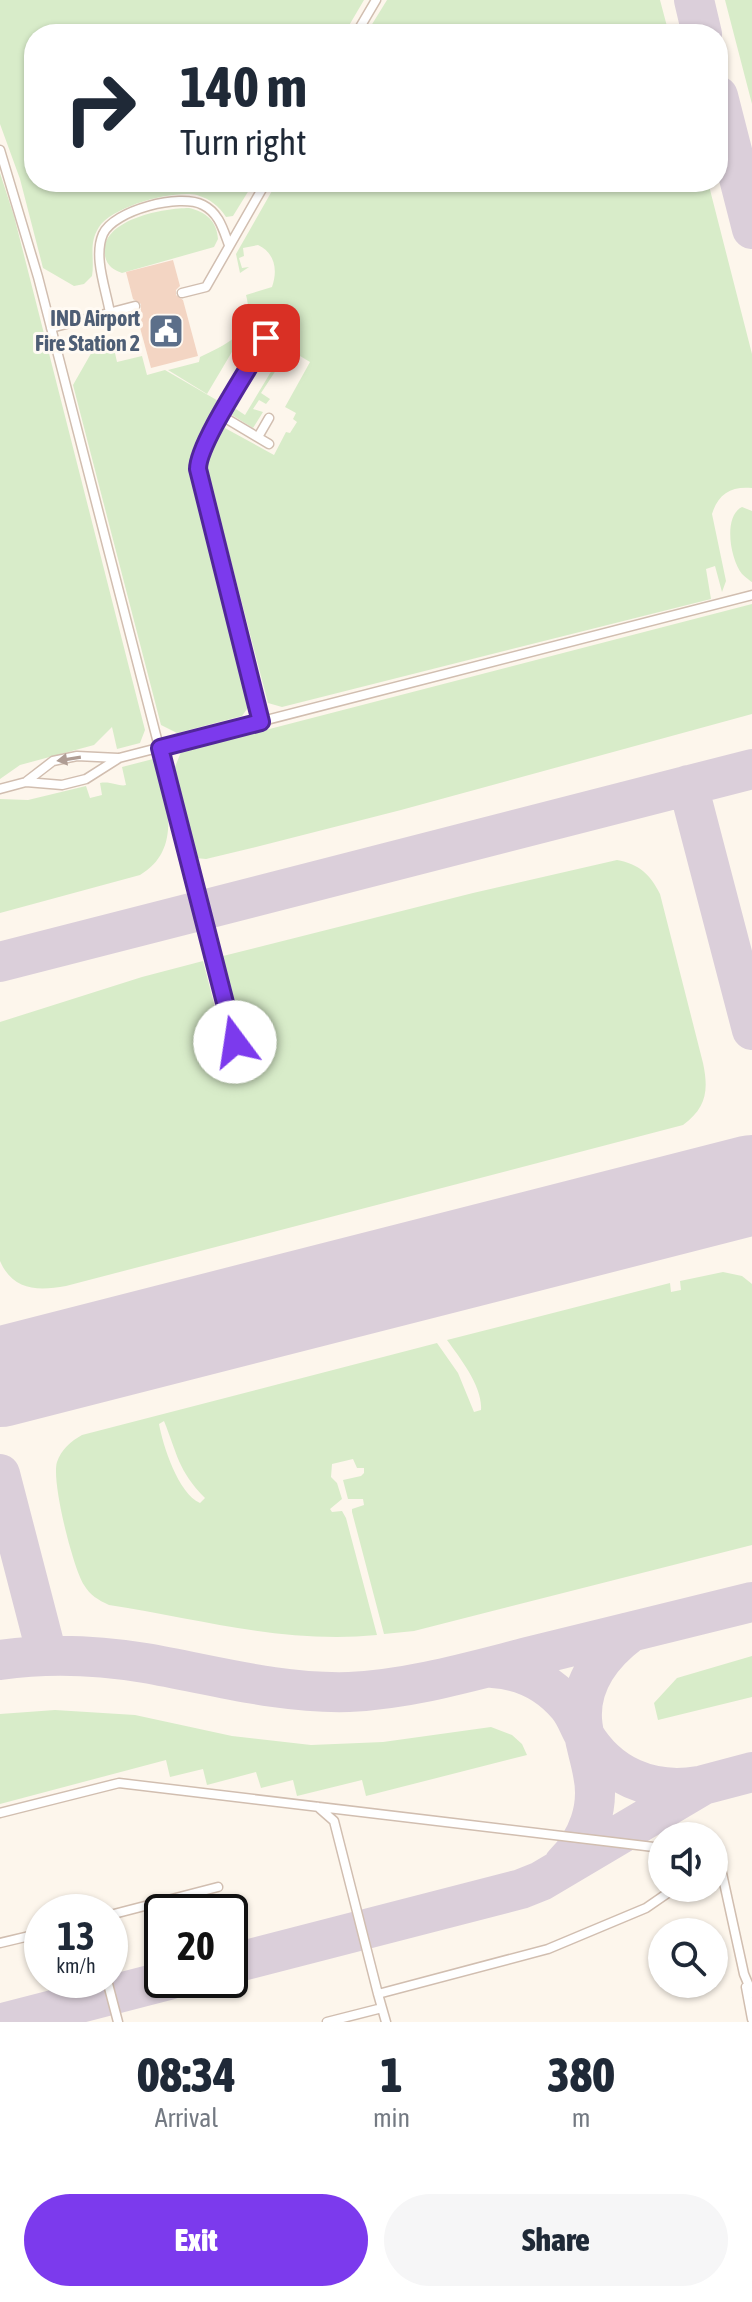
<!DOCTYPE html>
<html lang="en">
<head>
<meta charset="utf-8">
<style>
  body { margin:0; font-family:"Asap Condensed",sans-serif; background:#f6f6f7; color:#1f2937; height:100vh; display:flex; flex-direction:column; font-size:30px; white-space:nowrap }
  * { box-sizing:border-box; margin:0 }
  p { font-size:26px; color:#747a83 }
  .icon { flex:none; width:44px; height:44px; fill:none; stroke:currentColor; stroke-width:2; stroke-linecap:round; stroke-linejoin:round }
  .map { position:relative; height:2022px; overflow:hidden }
  .sheet { display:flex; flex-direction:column; background:#fff; flex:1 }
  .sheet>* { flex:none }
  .top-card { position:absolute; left:24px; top:24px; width:704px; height:168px; border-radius:32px; box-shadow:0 2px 6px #0004; background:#fff; color:#1f2937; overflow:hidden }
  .fabs { position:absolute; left:648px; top:1822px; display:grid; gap:16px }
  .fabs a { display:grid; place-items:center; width:80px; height:80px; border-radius:50%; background:#fff; box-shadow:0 2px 6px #0004; font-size:40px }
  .speed { position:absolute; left:24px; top:1894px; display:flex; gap:16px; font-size:40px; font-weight:700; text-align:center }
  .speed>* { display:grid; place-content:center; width:104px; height:104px; border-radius:50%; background:#fff; box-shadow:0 2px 6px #0004; line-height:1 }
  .speed small { font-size:20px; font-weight:400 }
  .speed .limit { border:4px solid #111; border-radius:12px; background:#fff; color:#111 }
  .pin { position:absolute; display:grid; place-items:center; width:68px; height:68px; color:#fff; margin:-34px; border-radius:16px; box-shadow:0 4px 12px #0006 }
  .me { position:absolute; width:88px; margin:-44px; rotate:346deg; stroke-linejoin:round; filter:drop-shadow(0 0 6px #0008) }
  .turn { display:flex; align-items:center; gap:28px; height:168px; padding:0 24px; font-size:36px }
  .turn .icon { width:104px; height:104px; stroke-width:2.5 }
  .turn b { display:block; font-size:56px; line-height:68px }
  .eta { display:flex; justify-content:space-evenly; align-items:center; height:136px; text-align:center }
  .eta b { font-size:48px; font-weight:800; line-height:56px }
  .button { display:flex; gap:16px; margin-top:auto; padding:16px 24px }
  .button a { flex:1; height:92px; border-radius:48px; background:#7c3aed; color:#fff; font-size:32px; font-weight:800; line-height:92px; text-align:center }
  .button a+a { background:#f6f6f7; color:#1f2937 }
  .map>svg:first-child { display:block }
  .green { fill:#d8ecc9; fill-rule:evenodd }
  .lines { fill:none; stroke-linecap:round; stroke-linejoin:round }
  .taxiway { stroke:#dbcfda; stroke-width:40 }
  .runway { stroke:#dbcfda; stroke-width:100 }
  .building { fill:#f3d5c3 }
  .lane-casing { stroke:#d1beb0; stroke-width:11 }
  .lane { stroke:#fff; stroke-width:8 }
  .oneway { fill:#af9d94 }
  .route-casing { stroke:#51269a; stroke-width:20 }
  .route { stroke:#7c3aed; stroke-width:14 }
  .labels { text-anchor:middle; stroke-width:6; stroke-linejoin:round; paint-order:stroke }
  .service-label { font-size:22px; font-weight:bold; fill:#4e5e75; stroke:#fffaf3; text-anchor:end }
</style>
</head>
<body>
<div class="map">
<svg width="752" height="2022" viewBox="0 0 752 2022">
  <rect width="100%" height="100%" fill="#fdf6ec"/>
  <path class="green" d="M0,0H364L344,34H34V182H254L233,216L226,217C219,206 210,199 197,195C173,190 113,206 99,227C88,244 95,258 92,276L84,284L74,286L43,268L20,179L0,124Z
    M387,0H660L669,34H366Z
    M725,0H752V104Z
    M0,173L14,216L145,730L140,743L117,749L112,727L94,745L20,765L0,779Z
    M277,182H708L752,354V488C731,486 718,494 712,514L726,581L722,592L715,566L706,569L711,599L282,707L268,703L206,465L209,452L223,427L274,455L286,432L290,433L297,422L293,419L296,413L285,407L310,362L285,347L292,334L255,313L207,394L168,370L199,362L200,357C230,343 256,331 246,295L272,287C278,270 275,253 258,245L243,248L244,256L239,258L242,268L249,267L240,273L236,254Z
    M189,208C206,212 217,221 218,239L214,247L122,273C114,270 107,266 105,256C98,220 163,208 189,208Z
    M113,344L117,362L142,356L147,375L165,370L220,402L194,446L190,468L249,706L242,716L177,733L161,725L73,385L93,350Z
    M284,350L288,352L261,393L270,399L266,404L259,400L253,409L263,412L253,428L232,415V411L236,409L245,415Z
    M742,507L752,511V582C750,581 743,575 742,574C730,559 723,516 742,507Z
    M752,604V714L401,810L256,847L206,859L196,858L173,772L181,752Z
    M153,759C168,798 183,850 140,875L0,913V799L28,800L86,786L90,798L102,795L100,783C111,781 120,787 126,785L122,767Z
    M617,860C639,864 650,874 660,894L703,1063C709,1091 706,1108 683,1125L66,1286C38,1291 13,1291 0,1261V1022L142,977L203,961L227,1054L243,1048L219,957L473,893Z
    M723,1272L742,1276L752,1284V1545L414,1631L384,1634L352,1512V1509L364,1505L363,1499H348L343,1480L361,1476L364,1473V1468H357L353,1459L332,1464L331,1477L337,1483L342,1499L330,1509L332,1512L342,1511L346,1518L377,1635C283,1644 200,1619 109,1605C98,1600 90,1595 84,1585C73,1568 51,1481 57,1462C61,1450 71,1441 82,1435L437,1343L458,1373L474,1412L481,1410C483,1387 460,1358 447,1340L670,1283L671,1292L681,1290L680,1281ZM164,1421C177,1453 178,1471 205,1498L200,1503C178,1493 163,1446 159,1424Z
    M752,1656V1697L658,1720L654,1703L677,1678Z
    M55,1710L135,1715L232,1736L311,1745L383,1742L491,1727L512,1735L522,1744L527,1755L366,1796L362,1780L297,1796L293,1780L261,1788L256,1772L207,1785L203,1769L170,1777L166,1760L0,1804V1714Z"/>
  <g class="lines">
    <path class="taxiway" d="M694,0L702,34
      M718,96L752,229
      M688,785L752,1030
      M0,962L752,769
      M0,1474L47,1655
      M0,1660C48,1653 97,1655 145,1663C214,1675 279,1694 349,1692C410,1689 469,1672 528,1657C603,1639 677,1620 752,1602
      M493,1668C523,1670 548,1682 568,1706C575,1714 578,1724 583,1733C608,1776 651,1794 699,1786
      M564,1864C588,1840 600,1807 593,1774C590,1756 583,1738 582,1719C580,1682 603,1653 631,1632
      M230,1964L521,1889L541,1881L703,1785L752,1772
      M6,2022L169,1980"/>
    <path class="runway" d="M0,1377L752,1185"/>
  </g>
  <path class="building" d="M173,260L180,286L176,290V295L183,300L198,356L151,368L136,313L141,309V304L133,299L126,272Z"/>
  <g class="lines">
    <defs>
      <path id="lane" d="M356,34L376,0
        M0,150L38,277L235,1042
        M182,293L206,287L266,182
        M110,313C106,289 93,257 103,234C114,210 180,193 203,205C219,213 223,229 229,245
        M51,328L135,306
        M222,416L269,444
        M258,437L269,418
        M261,722L198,469C199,442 250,366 266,338
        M27,781L53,761L77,756L118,758
        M0,789L26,782L62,785L86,779L119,758L752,595
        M318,1807L334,1821L378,1994
        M0,1813L119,1783L662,1848
        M718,1855L744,1974L752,1993
        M110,1915L218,1887
        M0,1943L42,1933
        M107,1980L118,2022
        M746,1987L752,2019
        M382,2008L386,2022
        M327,2022L382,2008L378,1994L548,1949L646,1908L675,1888"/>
    </defs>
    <use href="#lane" class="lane-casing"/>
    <use href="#lane" class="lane"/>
  </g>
  <defs><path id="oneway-solid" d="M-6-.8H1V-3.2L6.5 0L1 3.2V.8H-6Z" transform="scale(2)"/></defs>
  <use class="oneway" href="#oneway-solid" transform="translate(69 759) rotate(171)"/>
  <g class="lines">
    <defs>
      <path id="route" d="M235,1042L160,748L261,722L198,469C198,443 251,366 266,338"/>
    </defs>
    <use href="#route" class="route-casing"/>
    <use href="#route" class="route"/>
  </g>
  <defs>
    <symbol id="civic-square" viewBox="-11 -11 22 22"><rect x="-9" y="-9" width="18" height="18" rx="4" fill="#5c6f8a" stroke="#fffaf3"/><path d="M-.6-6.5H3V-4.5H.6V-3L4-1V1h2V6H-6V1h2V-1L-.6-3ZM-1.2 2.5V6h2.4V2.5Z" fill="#fff"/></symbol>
  </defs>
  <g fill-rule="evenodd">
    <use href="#civic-square" x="146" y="311" width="40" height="40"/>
  </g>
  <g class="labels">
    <g class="service-label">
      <text x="140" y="326">IND Airport<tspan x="140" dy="25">Fire Station 2</tspan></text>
    </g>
  </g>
</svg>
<div class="fabs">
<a><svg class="icon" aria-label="sound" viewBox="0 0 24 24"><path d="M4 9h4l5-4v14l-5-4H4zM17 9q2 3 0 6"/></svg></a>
<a><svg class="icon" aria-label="search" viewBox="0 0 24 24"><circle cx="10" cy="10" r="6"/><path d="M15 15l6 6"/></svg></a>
</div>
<div class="speed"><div>13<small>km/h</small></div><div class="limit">20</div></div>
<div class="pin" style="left:266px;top:338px;background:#d93025"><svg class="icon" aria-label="arrive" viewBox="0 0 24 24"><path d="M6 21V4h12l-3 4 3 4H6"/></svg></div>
<svg class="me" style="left:235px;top:1042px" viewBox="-20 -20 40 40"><circle r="19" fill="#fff"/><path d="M0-13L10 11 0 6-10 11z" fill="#7c3aed"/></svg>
<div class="top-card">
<div class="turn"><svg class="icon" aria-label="right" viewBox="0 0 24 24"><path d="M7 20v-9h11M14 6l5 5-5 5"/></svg><div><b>140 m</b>Turn right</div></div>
</div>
</div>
<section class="sheet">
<div class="eta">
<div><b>08:34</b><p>Arrival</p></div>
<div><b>1</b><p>min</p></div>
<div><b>380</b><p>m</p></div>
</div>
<div class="button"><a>Exit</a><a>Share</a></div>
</section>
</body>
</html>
